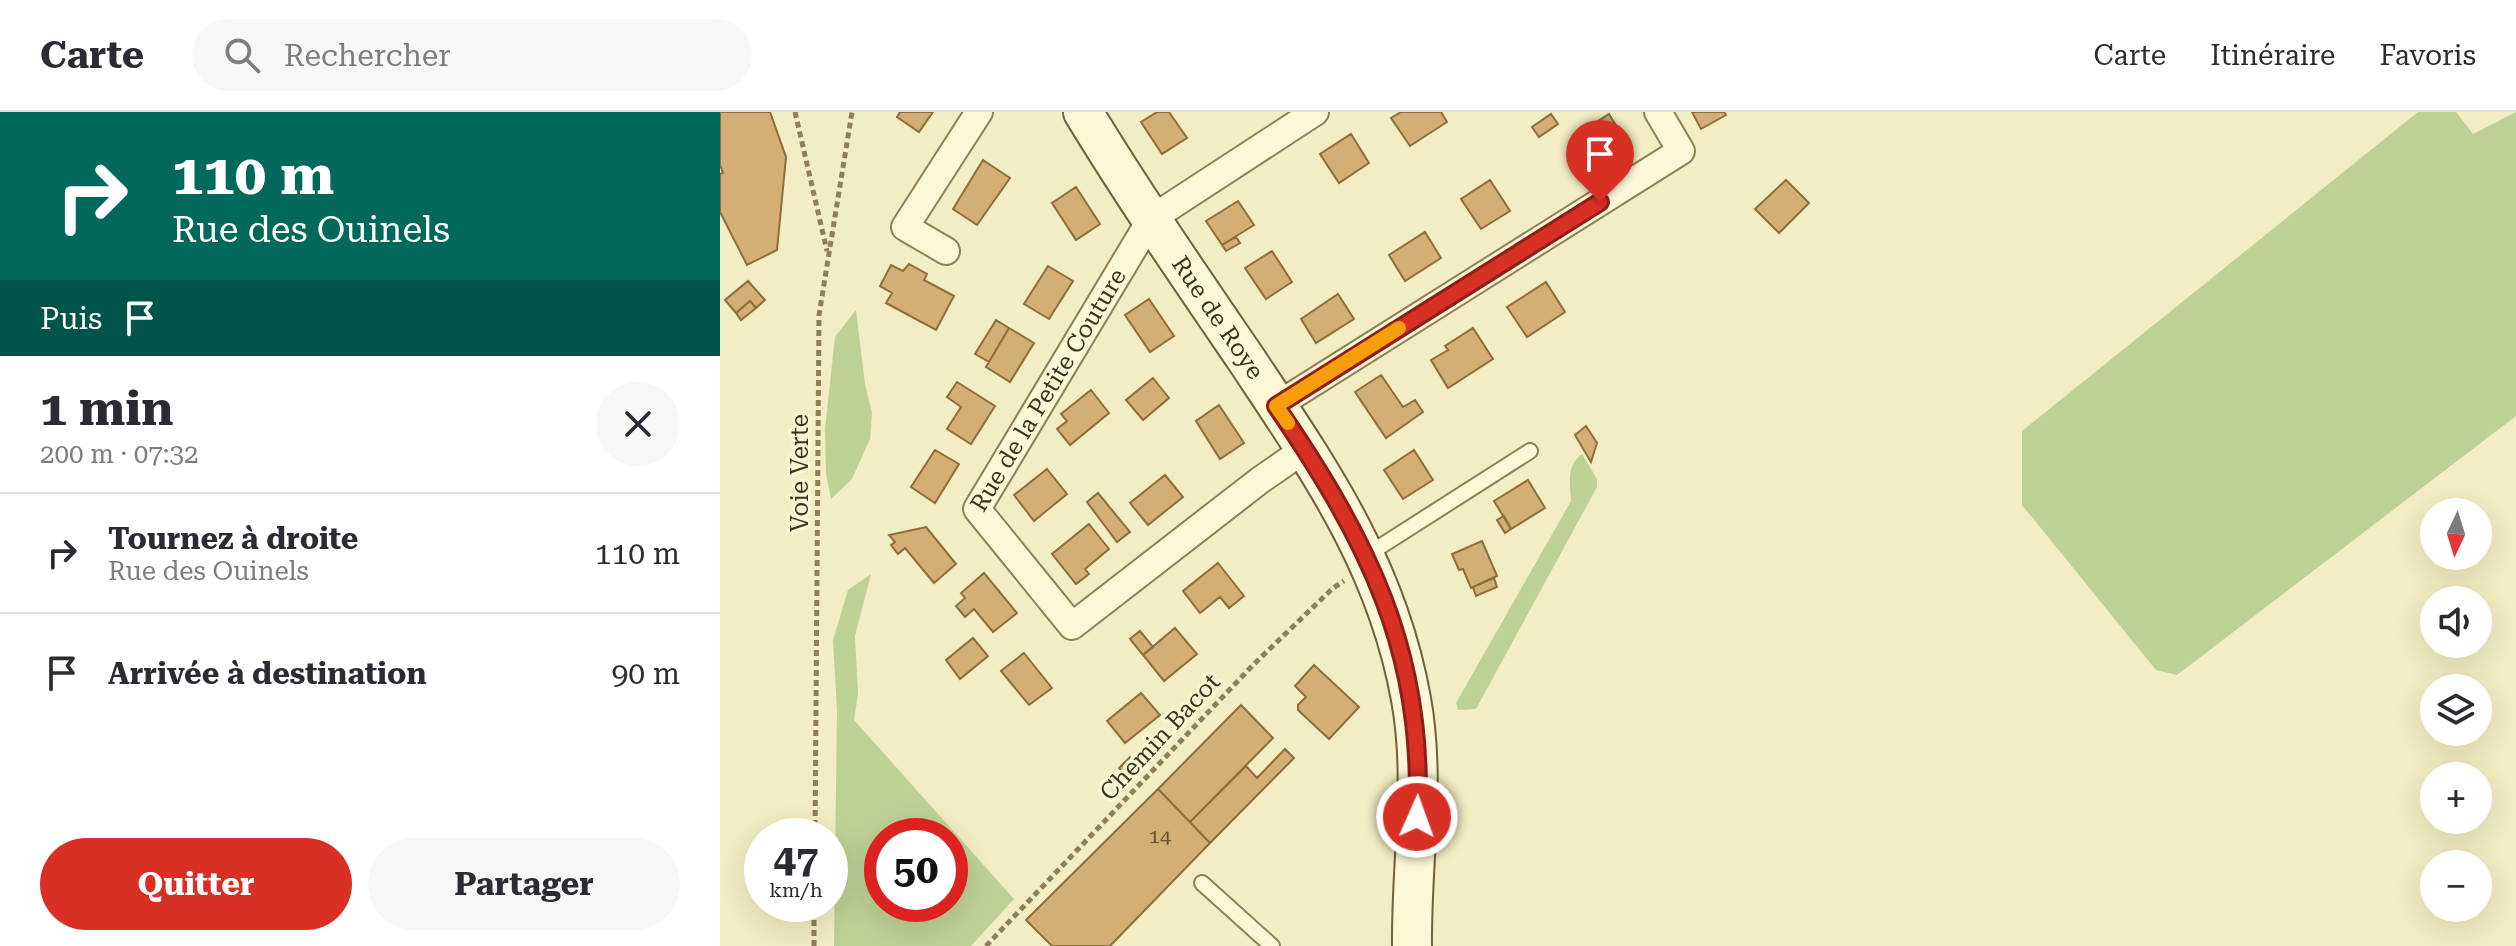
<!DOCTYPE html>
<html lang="fr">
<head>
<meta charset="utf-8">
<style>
  body { margin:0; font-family:"Roboto Serif",serif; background:#f7f7f7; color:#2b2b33; height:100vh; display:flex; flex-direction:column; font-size:30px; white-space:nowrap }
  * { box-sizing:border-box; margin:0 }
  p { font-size:26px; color:#7c7c81 }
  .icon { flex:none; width:44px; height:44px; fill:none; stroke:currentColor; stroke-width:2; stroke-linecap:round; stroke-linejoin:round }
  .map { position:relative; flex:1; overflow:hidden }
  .drawer { display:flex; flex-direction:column; background:#fff; width:720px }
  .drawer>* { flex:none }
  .banner { background:#00695c; color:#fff; overflow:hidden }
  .needle { width:52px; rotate:184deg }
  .fabs { position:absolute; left:1700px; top:386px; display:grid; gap:16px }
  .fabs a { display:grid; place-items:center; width:72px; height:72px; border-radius:50%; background:#fff; box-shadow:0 8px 32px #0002; font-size:40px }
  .speed { position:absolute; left:24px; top:706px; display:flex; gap:16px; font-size:40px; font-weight:700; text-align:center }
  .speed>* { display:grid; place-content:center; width:104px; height:104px; border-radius:50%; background:#fff; box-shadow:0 8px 32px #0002; line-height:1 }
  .speed small { font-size:20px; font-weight:400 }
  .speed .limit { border:12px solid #d22; background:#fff; color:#111 }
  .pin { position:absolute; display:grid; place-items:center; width:68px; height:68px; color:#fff; margin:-82px -34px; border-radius:50% 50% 50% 0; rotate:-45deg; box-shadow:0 0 8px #0007 }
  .pin .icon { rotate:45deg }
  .me { position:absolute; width:88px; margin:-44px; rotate:2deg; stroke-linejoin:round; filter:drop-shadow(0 0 6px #0008) }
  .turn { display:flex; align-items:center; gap:28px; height:168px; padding:0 40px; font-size:36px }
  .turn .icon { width:104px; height:104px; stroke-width:2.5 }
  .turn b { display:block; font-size:56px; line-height:68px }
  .then { display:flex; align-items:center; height:76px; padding:0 40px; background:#0003; gap:16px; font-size:30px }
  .round { display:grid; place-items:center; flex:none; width:84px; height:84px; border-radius:42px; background:#f7f7f7 }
  .summary { display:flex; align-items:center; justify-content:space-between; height:136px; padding:0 40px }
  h1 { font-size:48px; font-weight:700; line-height:60px }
  .button { display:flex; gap:16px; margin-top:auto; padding:16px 40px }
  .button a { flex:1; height:92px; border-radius:48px; background:#d93025; color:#fff; font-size:32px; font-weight:700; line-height:92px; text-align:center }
  .button a+a { background:#f7f7f7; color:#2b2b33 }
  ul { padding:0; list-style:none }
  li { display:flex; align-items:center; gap:24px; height:120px; padding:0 40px; border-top:2px solid #e1e1e2 }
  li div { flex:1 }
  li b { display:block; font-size:30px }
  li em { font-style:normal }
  header { display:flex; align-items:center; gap:48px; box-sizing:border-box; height:112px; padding:0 40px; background:#fff; border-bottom:2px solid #e1e1e2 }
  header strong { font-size:38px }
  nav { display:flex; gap:44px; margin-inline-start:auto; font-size:28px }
  .search { width:560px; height:72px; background:#f7f7f7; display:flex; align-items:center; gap:20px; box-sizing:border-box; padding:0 28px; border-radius:44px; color:#7c7c81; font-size:30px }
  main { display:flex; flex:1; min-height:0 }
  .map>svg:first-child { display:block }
  .green { fill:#bed195; fill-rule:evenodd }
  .building { fill:#d3af75; stroke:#8f6d3b; stroke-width:2 }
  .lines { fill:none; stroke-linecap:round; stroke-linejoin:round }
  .lane-casing { stroke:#8e7f57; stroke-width:18 }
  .street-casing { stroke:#8e7f57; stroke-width:30 }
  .secondary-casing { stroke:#70603b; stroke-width:42 }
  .path { stroke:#8e7f57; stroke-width:5; stroke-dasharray:6 4; stroke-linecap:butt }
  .lane { stroke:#fcf8d7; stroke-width:14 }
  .street { stroke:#fcf8d7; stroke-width:26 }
  .secondary { stroke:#fcf8d7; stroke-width:38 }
  .route-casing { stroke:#8d1f18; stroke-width:20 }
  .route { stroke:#d93025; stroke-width:14 }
  .slow { stroke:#f59e0b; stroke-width:14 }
  .labels { text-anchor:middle; stroke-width:7; stroke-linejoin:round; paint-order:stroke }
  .number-label { font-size:20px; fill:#625133 }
  .street-label { font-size:24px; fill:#3c321d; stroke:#f8f5d3 }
</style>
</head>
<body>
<header>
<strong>Carte</strong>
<div class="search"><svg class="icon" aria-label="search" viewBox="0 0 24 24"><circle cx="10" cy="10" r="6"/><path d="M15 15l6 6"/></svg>Rechercher</div>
<nav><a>Carte</a><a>Itinéraire</a><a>Favoris</a></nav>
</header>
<main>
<section class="drawer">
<div class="banner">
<div class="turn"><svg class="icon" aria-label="right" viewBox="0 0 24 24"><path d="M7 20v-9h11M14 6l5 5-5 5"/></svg><div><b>110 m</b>Rue des Ouinels</div></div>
<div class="then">Puis<svg class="icon" aria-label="arrive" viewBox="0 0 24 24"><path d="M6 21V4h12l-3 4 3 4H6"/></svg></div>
</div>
<div class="summary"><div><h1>1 min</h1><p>200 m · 07:32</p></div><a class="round"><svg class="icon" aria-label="close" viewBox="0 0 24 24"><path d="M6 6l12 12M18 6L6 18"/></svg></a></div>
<ul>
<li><svg class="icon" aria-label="right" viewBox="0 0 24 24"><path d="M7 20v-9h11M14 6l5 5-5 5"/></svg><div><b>Tournez à droite</b><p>Rue des Ouinels</p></div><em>110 m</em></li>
<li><svg class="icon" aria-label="arrive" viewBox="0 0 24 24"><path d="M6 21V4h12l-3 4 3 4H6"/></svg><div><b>Arrivée à destination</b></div><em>90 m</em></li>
</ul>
<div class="button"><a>Quitter</a><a>Partager</a></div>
</section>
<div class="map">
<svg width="1796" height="834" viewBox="0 0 1796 834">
  <rect width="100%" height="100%" fill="#f2edc2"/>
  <path class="green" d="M1698,0H1736L1753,22L1796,0V304L1457,563L1436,558L1302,393V319Z
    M136,198L145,272L152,301L150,327L132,367L111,387L106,362L105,316L115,225Z
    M862,342L877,367V375L756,597L738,598L736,591L851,389C850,372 846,353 862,342Z
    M151,462L135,524L138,582L134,608L294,787L251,834H114L117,598L113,528L128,478ZM162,724H230V792H162Z"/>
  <path class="building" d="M0,0H50L66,45L57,138L27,153L0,100V62L3,61L0,53Z
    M180,0H213L199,20L177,5Z
    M437,0H449L467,26L442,42L421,10Z
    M681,0H721L727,10L690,34L671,6Z
    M972,0H1004L1006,3L981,17Z
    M831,2L838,12L819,25L812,15Z
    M889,2L905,28L863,56L851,37L861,31L857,23Z
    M631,22L649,51L619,71L600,42Z
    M263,48L290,66L257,113L233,97Z
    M770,68L790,99L761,117L741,87Z
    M1066,68L1089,91L1059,121L1035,97Z
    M356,75L380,112L356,128L332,91Z
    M518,89L534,113L502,133L486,109Z
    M705,120L721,146L685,169L669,143Z
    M516,125L520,131L506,139L502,133Z
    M552,139L572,170L546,187L525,156Z
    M189,152L207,162L204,168L234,184L216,218L166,191L172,181L160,174L171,153L183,159Z
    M328,154L353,169L329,207L304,192Z
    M28,169L45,188L36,196L30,189L16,201L5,188Z
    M826,170L845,200L807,225L787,195Z
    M618,182L634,207L596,231L581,207Z
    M429,187L454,224L430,240L405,203Z
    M30,189L36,196L21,208L16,201Z
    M276,208L289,216L269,250L255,242Z
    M289,216L314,231L290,270L266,255Z
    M753,216L773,247L728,276L711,248L728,238L725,234Z
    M661,263L683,295L695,288L703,300L666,326L635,280Z
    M433,266L449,286L423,308L406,288Z
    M237,270L275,294L251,332L227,317L241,295L227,285Z
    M371,278L389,301L350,333L337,317L347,309L341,302Z
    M499,293L524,331L500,347L476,309Z
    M866,314L877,331L871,350L855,323Z
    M215,338L239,352L215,391L191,375Z
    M694,338L713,368L683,387L664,358Z
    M327,357L347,382L314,409L294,383Z
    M445,363L463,385L428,413L410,391Z
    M808,368L825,396L791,417L774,389Z
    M378,381L410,420L397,430L367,390Z
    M784,404L791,417L785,421L777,408Z
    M369,412L389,437L365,457L369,462L356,472L332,442Z
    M206,415L236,452L214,471L185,436L178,442L171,433L175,430L169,423Z
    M762,429L777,464L751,476L743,457L739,458L732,442Z
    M498,451L524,484L509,496L500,485L480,501L463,479Z
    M264,461L297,501L273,520L254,497L245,505L236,494L245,486L241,481Z
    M774,466L777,475L756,484L753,475Z
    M455,516L477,542L444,569L423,543Z
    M420,519L433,535L423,543L410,527Z
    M253,526L268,544L240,567L226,548Z
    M304,541L332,576L309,593L281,559Z
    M594,553L639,595L609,627L578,598V593L586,585L575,574Z
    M421,581L440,603L405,631L387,609Z
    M521,593L553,626L470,710L438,677Z
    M565,637L574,646L490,731L470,710L526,654L537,666Z
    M410,645L416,653L406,664L399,656Z
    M438,677L490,731L390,834H332L306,808Z"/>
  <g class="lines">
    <defs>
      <path id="lane" d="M647,443L810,339
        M482,771L552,834"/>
      <g id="street">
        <path d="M226,139L185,115L259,0"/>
        <path d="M556,294L961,39L938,0"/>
        <path id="s1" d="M585,337L539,369L352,514L257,397L431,107L595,0"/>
      </g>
      <g id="secondary">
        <path id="s2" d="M363,0C414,84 470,165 526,247C599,357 667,453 691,587C706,669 691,751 692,834"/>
      </g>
    </defs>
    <use href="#lane" class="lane-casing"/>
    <use href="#street" class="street-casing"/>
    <use href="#secondary" class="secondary-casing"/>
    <path class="path" d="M75,0L107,139
      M95,724L99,203L132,0
      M94,834V792
      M266,834L533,553L613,476L624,469"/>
    <use href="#lane" class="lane"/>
    <use href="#street" class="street"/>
    <use href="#secondary" class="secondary"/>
  </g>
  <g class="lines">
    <defs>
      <path id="route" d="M697,705C706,540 646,426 556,294L880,90"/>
    </defs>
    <use href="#route" class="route-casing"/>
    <use href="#route" class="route"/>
    <path class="slow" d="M568,311L556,294L679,216"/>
  </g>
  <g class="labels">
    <g class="number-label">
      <text x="440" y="731">14</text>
    </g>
    <g class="street-label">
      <text dy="8" stroke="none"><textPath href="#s2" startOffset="246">Rue de Roye</textPath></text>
      <text dy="8" stroke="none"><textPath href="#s1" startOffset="582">Rue de la Petite Couture</textPath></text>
      <text transform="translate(80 361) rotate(-90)" y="8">Voie Verte</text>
      <text transform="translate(440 625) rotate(-47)" y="8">Chemin Bacot</text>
    </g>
  </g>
</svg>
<div class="fabs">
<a><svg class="needle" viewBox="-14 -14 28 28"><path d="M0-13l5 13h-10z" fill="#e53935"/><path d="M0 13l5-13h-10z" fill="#7c7c81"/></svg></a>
<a><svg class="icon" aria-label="sound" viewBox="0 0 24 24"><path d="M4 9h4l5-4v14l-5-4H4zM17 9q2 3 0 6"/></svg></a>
<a><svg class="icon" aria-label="layers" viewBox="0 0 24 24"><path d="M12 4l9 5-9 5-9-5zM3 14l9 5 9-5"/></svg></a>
<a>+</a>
<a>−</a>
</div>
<div class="speed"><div>47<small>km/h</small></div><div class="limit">50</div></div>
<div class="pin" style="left:880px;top:90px;background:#d93025"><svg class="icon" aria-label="arrive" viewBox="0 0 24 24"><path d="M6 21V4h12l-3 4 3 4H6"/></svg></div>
<svg class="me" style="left:697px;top:705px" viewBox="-20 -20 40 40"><circle r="17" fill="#d93025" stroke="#fff" stroke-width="3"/><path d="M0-11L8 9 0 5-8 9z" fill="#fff"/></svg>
</div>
</main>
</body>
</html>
